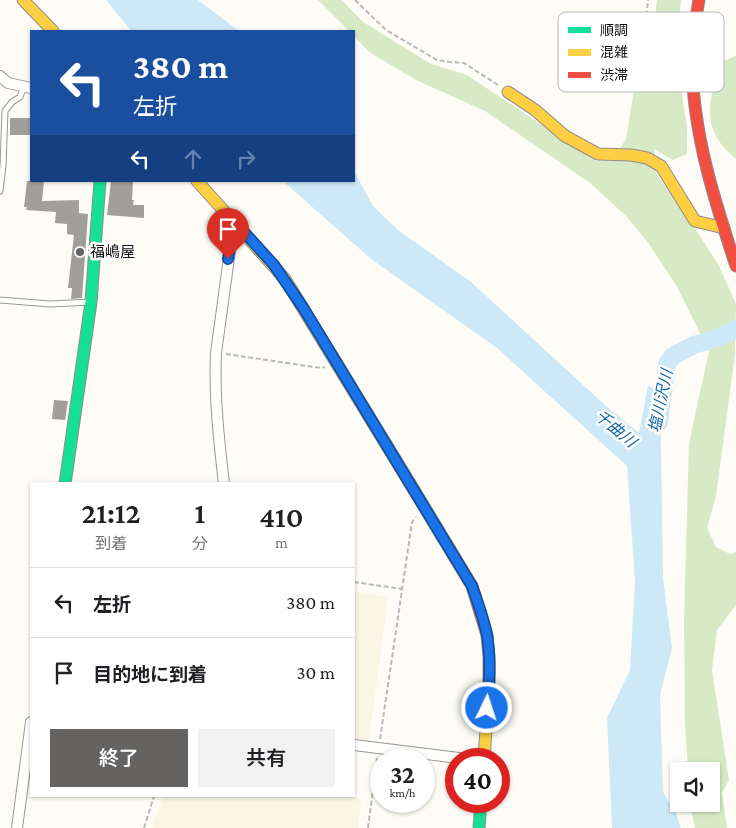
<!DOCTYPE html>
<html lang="ja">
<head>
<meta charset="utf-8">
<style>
  body { margin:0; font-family:"Crimson Pro","Noto Sans JP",serif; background:#f2f2f2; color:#202124; height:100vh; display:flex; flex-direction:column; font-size:19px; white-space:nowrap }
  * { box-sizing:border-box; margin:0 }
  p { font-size:16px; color:#757577 }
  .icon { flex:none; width:28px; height:28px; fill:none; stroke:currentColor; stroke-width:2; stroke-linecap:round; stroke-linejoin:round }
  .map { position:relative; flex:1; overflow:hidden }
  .details { position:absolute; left:30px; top:482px; width:325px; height:315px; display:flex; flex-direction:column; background:#fff; border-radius:0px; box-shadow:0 1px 4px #0004 }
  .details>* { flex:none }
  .top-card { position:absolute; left:30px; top:30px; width:325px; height:152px; border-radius:0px; box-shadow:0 1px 4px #0004; background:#1a4fa0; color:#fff; overflow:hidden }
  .fabs { position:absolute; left:670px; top:762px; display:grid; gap:10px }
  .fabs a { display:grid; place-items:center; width:50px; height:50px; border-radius:0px; background:#fff; box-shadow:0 1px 4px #0004; font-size:25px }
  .speed { position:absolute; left:370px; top:748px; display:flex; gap:10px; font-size:25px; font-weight:700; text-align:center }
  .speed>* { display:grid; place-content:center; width:65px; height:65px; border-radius:50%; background:#fff; box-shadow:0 1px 4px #0004; line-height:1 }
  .speed small { font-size:12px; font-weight:400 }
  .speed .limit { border:8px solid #d22; background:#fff; color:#111 }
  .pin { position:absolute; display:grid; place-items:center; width:42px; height:42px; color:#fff; margin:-51px -21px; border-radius:50% 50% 50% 0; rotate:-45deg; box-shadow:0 0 5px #0007 }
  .pin .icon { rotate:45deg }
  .me { position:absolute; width:55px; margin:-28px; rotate:4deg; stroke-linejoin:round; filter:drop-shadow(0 0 4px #0008) }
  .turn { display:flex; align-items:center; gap:18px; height:105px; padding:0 20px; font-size:22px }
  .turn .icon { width:65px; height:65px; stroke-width:2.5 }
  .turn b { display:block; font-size:35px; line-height:42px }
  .lanes { display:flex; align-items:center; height:48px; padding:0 20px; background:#0003; justify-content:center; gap:25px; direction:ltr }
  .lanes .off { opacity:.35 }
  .eta { display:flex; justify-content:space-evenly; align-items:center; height:85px; text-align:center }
  .eta b { font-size:30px; font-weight:600; line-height:35px }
  .button { display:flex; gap:10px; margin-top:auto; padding:10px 20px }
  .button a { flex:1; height:58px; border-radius:0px; background:#646362; color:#fff; font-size:20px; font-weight:600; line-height:58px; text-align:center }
  .button a+a { background:#f2f2f2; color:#202124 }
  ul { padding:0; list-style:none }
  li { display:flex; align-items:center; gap:15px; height:70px; padding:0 20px; border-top:1px solid #e0e0e0 }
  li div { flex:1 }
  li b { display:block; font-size:19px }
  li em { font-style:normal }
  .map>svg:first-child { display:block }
  .farmland { fill:#f9f7e4 }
  .forest { fill:#d8eac5 }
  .water { fill:#cde8f7 }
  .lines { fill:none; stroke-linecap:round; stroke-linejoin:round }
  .river { stroke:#cde8f7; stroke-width:18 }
  .building { fill:#a19f9c }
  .lane-casing { stroke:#979795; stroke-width:7 }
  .street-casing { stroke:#979795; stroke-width:12 }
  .fast-casing { stroke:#8e8d8b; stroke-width:13 }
  .slow-casing { stroke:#8e8d8b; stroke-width:13 }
  .jam-casing { stroke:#8e8d8b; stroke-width:13 }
  .path { stroke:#b9b9b8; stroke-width:2; stroke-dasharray:5 2.5; stroke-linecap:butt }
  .lane { stroke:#fffffe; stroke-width:5 }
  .street { stroke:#fffffe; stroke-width:10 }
  .fast { stroke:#16e098; stroke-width:11 }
  .slow { stroke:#ffcf43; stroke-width:11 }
  .jam { stroke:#f24e42; stroke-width:11 }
  .route-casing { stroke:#114b97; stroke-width:12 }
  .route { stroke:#1a73e8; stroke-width:9 }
  .poi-dot { fill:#646362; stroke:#fff; stroke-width:2 }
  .labels { text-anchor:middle; stroke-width:5; stroke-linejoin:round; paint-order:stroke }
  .poi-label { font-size:15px; fill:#111; stroke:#fff; text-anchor:start }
  .water-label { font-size:16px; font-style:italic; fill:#1768a6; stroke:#fff }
  .key { fill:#fff; stroke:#b8b8b8; stroke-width:1 }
  .key-label { font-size:14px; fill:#111 }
</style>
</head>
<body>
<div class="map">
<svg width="736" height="828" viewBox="0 0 736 828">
  <rect width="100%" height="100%" fill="#fdfcf7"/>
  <path class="farmland" d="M354,591L388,597L369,741L354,739Z
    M163,796H348L361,799L358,828H152Z"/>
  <path class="forest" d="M318,0H342L363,22L431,64L467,75L596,161L613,160L626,139L634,90L651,45L657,0H681L676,56L687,127V154L673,160L654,149L657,175L691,222L719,266L736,304L735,354L716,496L707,528L716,547L730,554L736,552V605L717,630L712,670L729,780L722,793L727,828H695L690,804H711V771H688L685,723L684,622L689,443L709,351L676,285L647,241L625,215L590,183L485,111L416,80L369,52L354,36V31H349Z
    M736,56V159C699,128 710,105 718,63Z"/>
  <path class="water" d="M106,0H198L239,31H131Z
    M354,171L373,206L398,230L471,282L606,406L639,433L648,386L662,392L661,443L663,578L672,648L660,695L663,792L676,813L681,828H612L607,718L630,670L635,581L627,466L497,348L371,259L283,181H354Z"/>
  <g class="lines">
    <path class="river" d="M659,422L667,364L673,356L694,345L717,338L736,329"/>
  </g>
  <path class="building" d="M10,118H31V135H10Z
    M27,181H44L42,201L79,200V213L88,214L82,298L71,299L72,288H68L74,235L67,234V224L55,223L56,212L26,210L27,207H24Z
    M111,181H133L132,200H134L133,205H144V218L107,215Z
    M54,400L68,401L65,420L52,419Z"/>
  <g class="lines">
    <defs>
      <path id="lane" d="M0,191L3,166L5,111L12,102L20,97L24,87
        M0,300L50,304L90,302"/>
      <path id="street" d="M0,76L8,83L31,88
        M224,484C219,440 214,397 216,353L234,221
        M354,745L467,759
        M17,828L31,722"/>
      <path id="fast" d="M65,484L91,302L100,181
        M479,828L481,801"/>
      <path id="slow" d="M23,0L53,31
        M508,92L535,110L565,136L598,154L631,155L647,158L661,166L695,221L724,228
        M197,181L285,279L414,490
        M484,759L489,687"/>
      <path id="jam" d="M699,0C695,23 691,45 692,68C694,137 715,202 736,266
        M414,490L472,586L487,635L489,657V687"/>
    </defs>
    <use href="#lane" class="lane-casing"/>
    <use href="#street" class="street-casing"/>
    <use href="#fast" class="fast-casing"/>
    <use href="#slow" class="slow-casing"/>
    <use href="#jam" class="jam-casing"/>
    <path class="path" d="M355,0L386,30L437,60L449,62L464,63L498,85
      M643,53L648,0
      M226,354L321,368L325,367
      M354,582L402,589
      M380,739L412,522L416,517
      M144,828L154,796
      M368,828L377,758"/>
    <use href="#lane" class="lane"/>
    <use href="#street" class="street"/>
    <use href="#fast" class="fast"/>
    <use href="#slow" class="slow"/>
    <use href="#jam" class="jam"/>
  </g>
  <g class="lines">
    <defs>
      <path id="route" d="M228,259L234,221L274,265L304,309L472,586C478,604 486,623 488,642C491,664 489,686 487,708"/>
    </defs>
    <use href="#route" class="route-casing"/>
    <use href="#route" class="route"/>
  </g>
  <circle class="poi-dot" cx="80" cy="252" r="5"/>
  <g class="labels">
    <g class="poi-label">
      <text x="90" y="257">福嶋屋</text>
    </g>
    <g class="water-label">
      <text transform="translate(660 401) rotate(-78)" y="6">塩川沢川</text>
      <text transform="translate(616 428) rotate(40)" y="6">千曲川</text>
    </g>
  </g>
  <rect x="558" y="12" width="166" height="80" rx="8" class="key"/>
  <rect x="568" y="27" width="23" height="6" fill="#16e098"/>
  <rect x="568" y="49" width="23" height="7" fill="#ffcf43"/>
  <rect x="568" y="72" width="23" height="6" fill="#f24e42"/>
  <g class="key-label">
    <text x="600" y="35">順調</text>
    <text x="600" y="57">混雑</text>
    <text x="600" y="80">渋滞</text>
  </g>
</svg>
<div class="fabs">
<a><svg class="icon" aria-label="sound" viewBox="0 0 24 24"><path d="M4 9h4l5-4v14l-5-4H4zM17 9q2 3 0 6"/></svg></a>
</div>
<div class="speed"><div>32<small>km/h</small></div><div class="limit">40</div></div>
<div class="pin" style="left:228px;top:259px;background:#d93025"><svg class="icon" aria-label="arrive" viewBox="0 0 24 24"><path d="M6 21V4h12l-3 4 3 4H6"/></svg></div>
<svg class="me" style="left:487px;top:708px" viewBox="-20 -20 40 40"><circle r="17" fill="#1a73e8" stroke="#fff" stroke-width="3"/><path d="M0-11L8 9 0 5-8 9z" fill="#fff"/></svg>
<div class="top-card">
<div class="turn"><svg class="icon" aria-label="left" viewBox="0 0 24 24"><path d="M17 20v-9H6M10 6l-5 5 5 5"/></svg><div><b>380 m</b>左折</div></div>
<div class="lanes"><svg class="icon" aria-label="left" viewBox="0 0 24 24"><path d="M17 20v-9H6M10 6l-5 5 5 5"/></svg><svg class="icon off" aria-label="ahead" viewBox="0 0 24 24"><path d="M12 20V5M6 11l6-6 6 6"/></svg><svg class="icon off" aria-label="right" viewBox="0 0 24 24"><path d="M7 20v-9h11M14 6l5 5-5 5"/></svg></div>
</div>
<section class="details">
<div class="eta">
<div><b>21:12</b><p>到着</p></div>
<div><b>1</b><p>分</p></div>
<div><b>410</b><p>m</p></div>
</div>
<ul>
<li><svg class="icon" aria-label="left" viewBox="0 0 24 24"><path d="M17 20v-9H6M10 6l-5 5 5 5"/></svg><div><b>左折</b></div><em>380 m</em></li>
<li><svg class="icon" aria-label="arrive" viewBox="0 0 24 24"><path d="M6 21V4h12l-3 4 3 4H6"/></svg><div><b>目的地に到着</b></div><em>30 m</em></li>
</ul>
<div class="button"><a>終了</a><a>共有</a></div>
</section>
</div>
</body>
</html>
